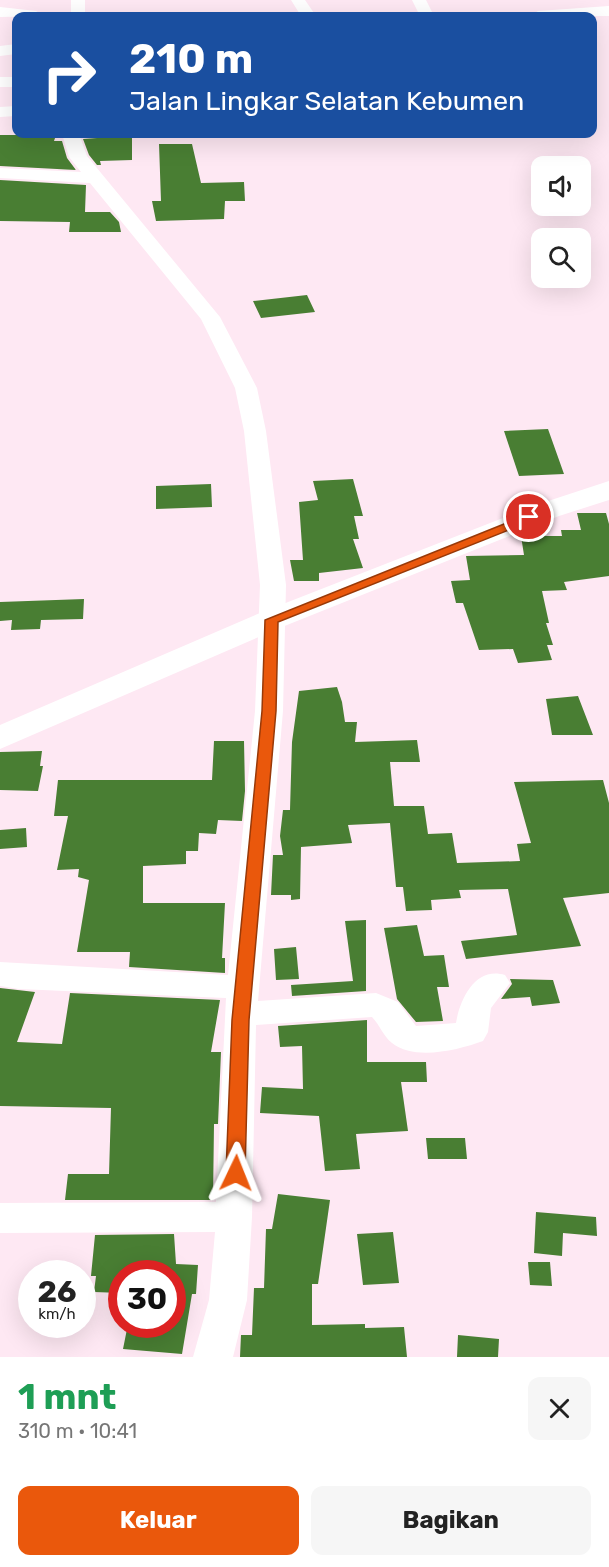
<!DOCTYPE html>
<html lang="id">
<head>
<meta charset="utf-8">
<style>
  body { margin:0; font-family:Rubik,sans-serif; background:#f6f6f6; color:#222; height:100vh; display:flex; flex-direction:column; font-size:22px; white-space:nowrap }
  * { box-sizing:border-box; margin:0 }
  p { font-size:20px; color:#767676 }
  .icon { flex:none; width:33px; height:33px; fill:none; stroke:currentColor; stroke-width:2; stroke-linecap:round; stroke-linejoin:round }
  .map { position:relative; height:1357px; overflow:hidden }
  .panel { display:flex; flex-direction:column; background:#fff; flex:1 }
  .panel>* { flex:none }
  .banner { position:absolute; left:12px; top:12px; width:585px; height:126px; border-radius:12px; box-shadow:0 6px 24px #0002; background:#1a4fa0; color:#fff; overflow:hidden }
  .buttons { position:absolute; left:531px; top:156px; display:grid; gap:12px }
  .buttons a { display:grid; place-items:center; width:60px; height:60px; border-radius:12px; background:#fff; box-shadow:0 6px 24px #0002; font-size:30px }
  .speed { position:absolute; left:18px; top:1260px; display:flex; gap:12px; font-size:30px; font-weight:700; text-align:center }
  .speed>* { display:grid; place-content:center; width:78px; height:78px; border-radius:50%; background:#fff; box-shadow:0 6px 24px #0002; line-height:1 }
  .speed small { font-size:15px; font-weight:400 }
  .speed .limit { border:9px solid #d22; background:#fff; color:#111 }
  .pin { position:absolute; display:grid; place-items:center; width:51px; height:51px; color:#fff; margin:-26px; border:3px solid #fff; border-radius:50%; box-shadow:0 2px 6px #0007 }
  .me { position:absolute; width:66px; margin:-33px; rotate:2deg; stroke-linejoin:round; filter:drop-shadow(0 0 4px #0008) }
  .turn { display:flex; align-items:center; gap:21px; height:126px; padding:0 18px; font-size:27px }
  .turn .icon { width:78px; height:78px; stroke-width:2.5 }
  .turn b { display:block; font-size:42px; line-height:51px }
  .round { display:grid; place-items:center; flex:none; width:63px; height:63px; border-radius:12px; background:#f6f6f6 }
  .headline { display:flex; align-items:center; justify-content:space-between; height:102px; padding:0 18px }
  h1 { font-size:36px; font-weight:700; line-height:45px; color:#1e9e55 }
  .button { display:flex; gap:12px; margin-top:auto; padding:12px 18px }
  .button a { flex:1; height:69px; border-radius:12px; background:#ea580c; color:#fff; font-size:24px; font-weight:700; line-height:69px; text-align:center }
  .button a+a { background:#f6f6f6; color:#222 }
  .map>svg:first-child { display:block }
  .building { fill:#497e33 }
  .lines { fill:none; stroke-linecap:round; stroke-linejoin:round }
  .minor { fill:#fff; fill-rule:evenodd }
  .trunk { fill:#fff; fill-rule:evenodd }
  .route { fill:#ea580c; stroke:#983908; stroke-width:1.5 }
</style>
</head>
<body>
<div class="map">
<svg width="609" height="1357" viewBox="0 0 609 1357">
  <rect width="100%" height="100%" fill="#fee8f3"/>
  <path class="building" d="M96,134L132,137V160L100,161L101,165H97L89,155L83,139L97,138Z
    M0,135H56L54,141H62L67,158L76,170L0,166Z
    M159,144H192L201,183L244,182L245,201H225L224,219L156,221L152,201H161Z
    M0,180L86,185L85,212H110L119,222L121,232H69L70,222L0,221Z
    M307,295L315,312L261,318L253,301Z
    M548,429L564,474L519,476L504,431Z
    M353,479L363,516H354L359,539H353L363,568L319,573V581H294L290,560H303L299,502L318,500L313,481Z
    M211,484L212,507L156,509V486Z
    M577,513H606L609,524V576L564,582L567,590L542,591L549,623H546L553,645H547L552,660L518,663L513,649L479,650L463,603H456L451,581L470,580L466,556L524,555L521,536H562L561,530H581Z
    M84,599L83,619L41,620L40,629L11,630L12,620L0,621V602Z
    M337,687L342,702L345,722H357L355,742L417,740L420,762H390L394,806H424L428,834L452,833L457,863L520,861L517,844L531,843L514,782L603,780L609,803V893L563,898L581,946L466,959L461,941L517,935L508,889L459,890L461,898L431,900L432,910L406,911L403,887H396L390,823L348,825L352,843L301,847L300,899L291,900V895H271L273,855H283L280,836L283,810H290L292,742L299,691Z
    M578,696L593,735H552L546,699Z
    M214,741H244L245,791L242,821L218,820L216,834L199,833L198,851H186V864L143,866V903H225L222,958H225V973L129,967L130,952H77L89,880L78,877L79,869L57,870L68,816H54L58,780H212Z
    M42,751L40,766H43L38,791L0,790V752Z
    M26,828L27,847L0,849V830Z
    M366,920V991L292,996L291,985L353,981L345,921Z
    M417,925L424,956L444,955L449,987H437L443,1021L416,1022L397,999L384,928Z
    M296,947L299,979L276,980L274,949Z
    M510,979L553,980L560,1003L532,1006L530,997L501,999L512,984Z
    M0,988L35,992L17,1042L62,1044L70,993L220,1000L211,1052H221L218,1124H214L213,1200H65L68,1174H109L111,1108L0,1106Z
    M367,1020V1062H426L427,1082H401L408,1131L356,1134L360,1169L325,1171L319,1116L260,1113L262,1087L303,1089L302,1046L280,1047L278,1026Z
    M426,1138H465L467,1159H428Z
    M278,1194L330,1200L318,1284H312V1325L365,1324V1328L404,1327L407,1357H240L241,1335H252L254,1288H264L266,1229H272Z
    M536,1212L596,1217L597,1236L563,1233L562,1256L534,1253Z
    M393,1232L399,1283L363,1285L357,1234Z
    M174,1234L176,1264L198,1265L196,1294H192L182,1354L123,1349L128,1324H172V1274H122V1293L94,1292L96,1276H91L95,1235Z
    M528,1262H550L552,1286L530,1285Z
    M458,1335L499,1339L498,1357H457Z"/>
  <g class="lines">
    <path class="minor" d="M71,0H85V16H71Z
      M291,0H305L316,16H301Z
      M412,0H426L434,16H420Z
      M609,6V16H530L538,11Z
      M0,7L36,11L44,16L0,17Z
      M16,44V54L0,56V46Z
      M0,77H16V87H0Z
      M16,106V116L0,117V107Z
      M62,134H79L87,156L220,317L257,388L266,431L286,585L283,711L258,1001L376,993L398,1002L416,1026L456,1023C460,998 476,966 505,975L510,983L491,1008L488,1032L483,1041C458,1050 415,1061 392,1043C383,1036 380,1025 372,1017L256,1025L252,1217L247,1300L233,1357H193L209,1300L215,1232L0,1233V1203L216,1202L226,998L19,989L0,986V962L228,975L255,711L260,585L244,431L235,388L201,319L90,183L0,178V168L81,172L69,157Z"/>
    <path class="trunk" d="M609,481V500L559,516L282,627L0,749V725L260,613L539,504Z"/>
  </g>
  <path class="route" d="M529,514L535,517L534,520L278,622L276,711L249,1020L245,1173L242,1179L236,1181L229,1179L226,1173L232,1020L262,711L265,620Z"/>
</svg>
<div class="buttons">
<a><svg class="icon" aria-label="sound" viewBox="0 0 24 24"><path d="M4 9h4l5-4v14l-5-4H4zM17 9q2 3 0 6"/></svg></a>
<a><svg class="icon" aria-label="search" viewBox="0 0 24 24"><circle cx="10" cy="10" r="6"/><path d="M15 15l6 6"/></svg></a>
</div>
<div class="speed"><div>26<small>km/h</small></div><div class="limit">30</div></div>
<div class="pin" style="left:529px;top:517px;background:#d93025"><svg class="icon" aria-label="arrive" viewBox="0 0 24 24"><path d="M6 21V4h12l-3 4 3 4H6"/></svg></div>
<svg class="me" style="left:236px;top:1173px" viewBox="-20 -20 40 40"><path d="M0-17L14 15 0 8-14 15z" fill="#ea580c" stroke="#fff" stroke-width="4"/></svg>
<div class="banner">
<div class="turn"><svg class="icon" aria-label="right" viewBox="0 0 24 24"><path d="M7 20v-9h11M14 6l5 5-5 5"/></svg><div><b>210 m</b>Jalan Lingkar Selatan Kebumen</div></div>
</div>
</div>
<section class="panel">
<div class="headline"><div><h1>1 mnt</h1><p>310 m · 10:41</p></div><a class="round"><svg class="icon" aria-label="close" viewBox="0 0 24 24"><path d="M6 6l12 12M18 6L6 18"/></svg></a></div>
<div class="button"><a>Keluar</a><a>Bagikan</a></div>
</section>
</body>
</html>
